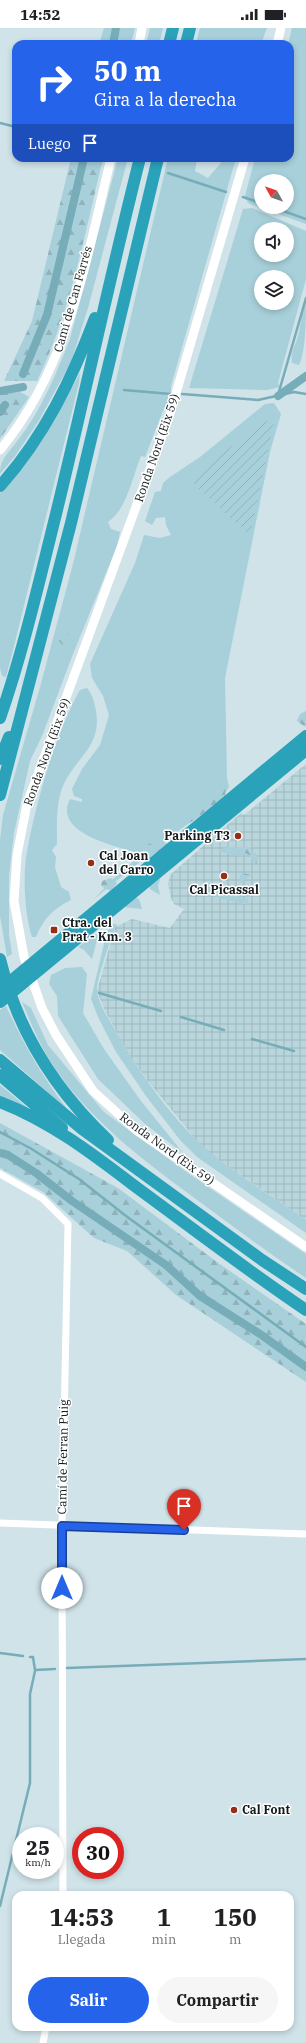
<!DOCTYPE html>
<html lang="es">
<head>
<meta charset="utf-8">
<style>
  body { margin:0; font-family:"IBM Plex Serif",serif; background:#f6f6f6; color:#202124; height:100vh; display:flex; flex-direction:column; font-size:15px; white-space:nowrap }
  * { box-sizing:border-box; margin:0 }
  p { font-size:13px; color:#757577 }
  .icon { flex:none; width:22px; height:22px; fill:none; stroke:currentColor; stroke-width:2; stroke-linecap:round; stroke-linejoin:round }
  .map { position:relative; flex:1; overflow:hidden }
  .details { position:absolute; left:12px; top:1863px; width:282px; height:140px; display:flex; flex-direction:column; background:#fff; border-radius:12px; box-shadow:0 2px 6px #0003 }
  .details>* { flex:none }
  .guide { position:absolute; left:12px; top:12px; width:282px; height:122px; border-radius:12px; box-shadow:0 2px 6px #0003; background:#2563eb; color:#fff; overflow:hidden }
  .needle { width:26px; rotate:310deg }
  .fabs { position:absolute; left:254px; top:146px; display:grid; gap:8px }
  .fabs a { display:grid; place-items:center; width:40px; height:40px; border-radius:50%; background:#fff; box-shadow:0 2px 6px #0003; font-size:20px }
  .speed { position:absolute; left:12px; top:1799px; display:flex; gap:8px; font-size:20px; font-weight:700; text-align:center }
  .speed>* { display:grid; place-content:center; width:52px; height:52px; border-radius:50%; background:#fff; box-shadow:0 2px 6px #0003; line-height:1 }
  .speed small { font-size:10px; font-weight:400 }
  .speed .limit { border:6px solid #d22; background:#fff; color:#111 }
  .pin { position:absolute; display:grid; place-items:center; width:34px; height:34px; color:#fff; margin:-41px -17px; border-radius:50% 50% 50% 0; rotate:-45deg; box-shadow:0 0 4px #0007 }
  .pin .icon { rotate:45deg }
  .me { position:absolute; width:44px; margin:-22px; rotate:0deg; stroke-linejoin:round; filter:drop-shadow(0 0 3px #0008) }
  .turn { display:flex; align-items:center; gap:14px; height:84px; padding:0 16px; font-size:18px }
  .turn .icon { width:52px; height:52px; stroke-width:2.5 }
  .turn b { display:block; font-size:28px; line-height:34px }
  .then { display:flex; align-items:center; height:38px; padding:0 16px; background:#0003; gap:8px; font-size:15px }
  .eta { display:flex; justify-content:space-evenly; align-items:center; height:68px; text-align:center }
  .eta b { font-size:24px; font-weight:700; line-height:28px }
  .action { display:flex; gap:8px; margin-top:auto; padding:8px 16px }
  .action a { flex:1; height:46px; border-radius:24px; background:#2563eb; color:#fff; font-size:16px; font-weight:700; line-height:46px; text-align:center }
  .action a+a { background:#f6f6f6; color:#202124 }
  .status { display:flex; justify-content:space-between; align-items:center; height:28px; padding:0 20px; background:#fff; direction:ltr }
  .status svg { height:11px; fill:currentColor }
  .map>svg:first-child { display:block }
  .industrial { fill:url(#industrial-grid) }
  .grass { fill:#a8d0da; fill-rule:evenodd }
  .forest { fill:url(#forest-firs) }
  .garden { fill:url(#garden-furrows) }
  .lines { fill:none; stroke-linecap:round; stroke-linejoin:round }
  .stream { stroke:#76adb9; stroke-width:2.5 }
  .canal { stroke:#76adb9; stroke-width:8 }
  .street { stroke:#fff; stroke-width:7 }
  .secondary { stroke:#fff; stroke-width:9 }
  .highway { stroke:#2aa2b9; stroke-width:12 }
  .route-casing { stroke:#184099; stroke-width:10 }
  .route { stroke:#2563eb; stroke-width:7 }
  .poi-dot { fill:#962d15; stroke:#fff; stroke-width:1.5 }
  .labels { text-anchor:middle; stroke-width:3; stroke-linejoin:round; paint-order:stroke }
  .street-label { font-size:12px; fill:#131b1c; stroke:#fff }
  .poi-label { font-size:12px; font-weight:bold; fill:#131b1c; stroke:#fff; text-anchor:start }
</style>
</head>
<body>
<div class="status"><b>14:52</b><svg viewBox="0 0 49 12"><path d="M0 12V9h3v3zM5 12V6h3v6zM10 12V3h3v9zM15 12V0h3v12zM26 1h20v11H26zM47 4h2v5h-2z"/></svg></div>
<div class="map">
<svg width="306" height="2015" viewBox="0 0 306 2015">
  <defs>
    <pattern id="industrial-grid" width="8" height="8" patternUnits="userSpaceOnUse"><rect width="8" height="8" fill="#b9d6dd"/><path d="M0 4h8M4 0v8" fill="none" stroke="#9eb7bd"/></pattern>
    <pattern id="forest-firs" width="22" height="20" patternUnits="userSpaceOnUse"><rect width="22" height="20" fill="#a8d0da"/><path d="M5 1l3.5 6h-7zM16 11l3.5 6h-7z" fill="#90b2ba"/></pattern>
    <pattern id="garden-furrows" width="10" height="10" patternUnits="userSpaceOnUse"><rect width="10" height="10" fill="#a8d0da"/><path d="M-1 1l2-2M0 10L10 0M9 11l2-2" fill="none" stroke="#90b2ba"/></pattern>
  </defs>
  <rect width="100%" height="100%" fill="#cfe3e9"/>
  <path class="industrial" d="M306,736V1192L215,1130L196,1112L147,1052L128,1025L104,981L97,963L115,899L132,891L170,900L184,881L174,876L171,870L168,856L170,847L241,785L244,787Z"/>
  <path class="grass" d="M150,0H163L159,16H146Z
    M200,0H267L261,16H196Z
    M292,0H306V196L248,175L245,168L255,130H290V16H288ZM261,153H287V179H261Z
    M118,130H128L88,280L71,334L38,394L15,428L0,446C0,430 9,425 18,412C41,383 56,346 70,311Z
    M168,130H197L195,143L208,150L220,136L222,130H236L171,358V371L163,383L145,429L141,428C132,450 127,481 108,494L111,501L120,504L117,518L73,626L42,708L30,733L14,805L9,848V906L12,926L7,929L0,888V812L3,787L40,659L73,536Z
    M252,180L306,203V251L278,355L280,359L267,362L189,360L243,181ZM261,201H287V227H261ZM261,249H287V275H261Z
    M306,272C306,290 306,323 299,337L292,335C290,323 297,315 299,304C301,293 302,283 306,272Z
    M80,345L79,355L14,618L6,649L2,648L0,640V465L43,411Z
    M274,375L281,386L270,424L225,650L227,749L229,759L225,765L94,871L115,849L142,826C119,819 52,806 70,771L82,774V771L74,768L72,761L82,741L100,717L109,687L103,668L92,650L90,636L135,535L144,507L160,510L171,507L166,497L165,489L156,490L152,497L145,493L155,464L161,463L163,455L170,449L200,429L265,376Z
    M87,660C93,667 94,674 96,683C103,723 68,733 60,767C56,783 57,800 57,816L52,822L56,829L55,839L61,859L69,864L71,872C54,880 43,891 36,909H32C25,889 23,852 26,830C34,780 55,706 80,662Z
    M228,819H252L242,829L216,823Z
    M161,848L158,858L160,867L150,861L149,857Z
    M206,861L249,871L247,876H244L196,864Z
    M134,869L139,871L142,881L122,879Z
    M114,896L118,897L115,899C111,911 96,953 97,963C99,978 111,994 118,1007C138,1043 172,1090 203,1118C234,1146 272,1168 306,1192V1205L197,1129L180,1112L146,1068L116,1024L98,989L91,971L106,907L110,898Z
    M96,906L98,908L92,931L84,922L78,919Z
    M82,939L87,946L83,985L104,1021L141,1073L183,1125L145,1096L98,1051L58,988L57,968L49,956L51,947L65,940Z
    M22,974L31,980L48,1017L104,1084L188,1145L306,1226V1250C270,1226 235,1200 200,1174C144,1133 87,1091 49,1031C38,1013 30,993 22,974Z
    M6,978C23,1015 42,1049 68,1082L0,1022V982Z
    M0,1057L29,1081L0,1069Z"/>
  <path class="forest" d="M104,0H135L131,16H99Z
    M71,130H103C85,205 71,283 37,353H4L32,293Z
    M20,364L29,369L0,411V366Z
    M64,591L70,592L73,597L68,604L70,616L66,621L59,613L64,599Z
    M46.5 653a4.5 4.5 0 1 1 9 0a4.5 4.5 0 1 1-9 0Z
    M306,683V697L305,699L297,693L300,686Z
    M222,756L226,760L225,768L196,791L180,801L171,799L178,790L183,793C186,782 211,763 222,756Z
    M161,811L167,816L149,830L142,826L147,817Z
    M245,819L251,825H255L258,830L256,837L249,827L243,824L239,827L232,826L238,820Z
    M243,845L251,847L241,855L239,851L240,847Z
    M111,850L117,855L111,863L101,858L102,853Z
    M213,859L218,862L221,866L216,869L210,866V862Z
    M0,1095L118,1160L217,1234L306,1296V1354L176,1267L127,1223L94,1210L43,1164L0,1140Z"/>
  <path class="garden" d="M274,390L273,399L250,508L191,453L192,449L266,392L269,394Z"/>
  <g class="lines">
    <path class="stream" d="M0,95L16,99
      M168,145L226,164
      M243,169L261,175
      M272,179L306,191
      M124,362L171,366
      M182,366L258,372L294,364L306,366
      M278,367L306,270
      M99,965L161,983
      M181,989L224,1002
      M252,1011L294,1023
      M0,1104L30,1120L79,1151L126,1188L306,1319
      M0,1625L23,1628
      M30,1629H33L35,1642L55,1641
      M67,1640L306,1631
      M0,1878L30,1755V1666L35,1643"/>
    <path class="canal" d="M113,16L116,0
      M23,346L47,287L84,130
      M0,363L23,359
      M278,368L306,348
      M0,384L5,377
      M0,1125L8,1127L36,1145L72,1173L166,1237L200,1268L260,1306L306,1339"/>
    <path class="street" d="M0,1146L42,1170L68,1196L62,1498L63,1867
      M0,1495L306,1506
      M43,2015L46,1999"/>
    <path class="secondary" d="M139,16L142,0
      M277,16L281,0
      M245,130L169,389L27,776L17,827L14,873L24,929L42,980L56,1007L93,1063L136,1102L306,1219
      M0,422C69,339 86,232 111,130"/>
    <path class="highway" d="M169,16L173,0
      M186,16L190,0
      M0,458C44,409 72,351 95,290
      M0,690C23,624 39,554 56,486C85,367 110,248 140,130
      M0,731L9,709
      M0,767L71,495L158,130
      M0,931C17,1002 56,1063 108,1112
      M0,962L306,708
      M0,974L306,722
      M0,1032L82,1101L262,1232L306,1261
      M0,1047L62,1100
      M0,1074C50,1093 94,1127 136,1159C192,1200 248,1243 306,1282"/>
  </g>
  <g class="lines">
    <defs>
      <path id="route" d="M62,1560V1498L184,1502"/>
    </defs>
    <use href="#route" class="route-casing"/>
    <use href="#route" class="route"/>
  </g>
  <g class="poi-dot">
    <circle cx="238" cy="808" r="4"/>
    <circle cx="91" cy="835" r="4"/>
    <circle cx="224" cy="848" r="4"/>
    <rect x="50" y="898" width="8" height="8" rx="2"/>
    <circle cx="234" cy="1782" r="4"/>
  </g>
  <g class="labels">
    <g class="street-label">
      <text transform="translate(73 271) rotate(-74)" y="4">Camí de Can Farrés</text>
      <text transform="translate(157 420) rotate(-71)" y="4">Ronda Nord (Eix 59)</text>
      <text transform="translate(47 724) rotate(-70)" y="4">Ronda Nord (Eix 59)</text>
      <text transform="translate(167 1121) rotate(36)" y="4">Ronda Nord (Eix 59)</text>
      <text transform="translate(63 1429) rotate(-89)" y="4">Camí de Ferran Puig</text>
    </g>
    <g class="poi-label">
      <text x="230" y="812" text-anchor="end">Parking T3</text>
      <text x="99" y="832">Cal Joan<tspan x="99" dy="14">del Carro</tspan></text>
      <text x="224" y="866" text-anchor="middle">Cal Picassal</text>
      <text x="62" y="899">Ctra. del<tspan x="62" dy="14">Prat - Km. 3</tspan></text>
      <text x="242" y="1786">Cal Font</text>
    </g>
  </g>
</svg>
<div class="fabs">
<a><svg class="needle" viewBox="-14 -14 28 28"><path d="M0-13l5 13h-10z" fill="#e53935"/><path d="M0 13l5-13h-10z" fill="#757577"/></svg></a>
<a><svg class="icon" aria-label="sound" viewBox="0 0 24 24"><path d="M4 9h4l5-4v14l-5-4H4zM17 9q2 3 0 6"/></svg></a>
<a><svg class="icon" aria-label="layers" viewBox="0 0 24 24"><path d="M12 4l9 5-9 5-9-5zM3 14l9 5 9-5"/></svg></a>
</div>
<div class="speed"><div>25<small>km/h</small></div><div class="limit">30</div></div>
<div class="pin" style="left:184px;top:1502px;background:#d93025"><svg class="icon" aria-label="arrive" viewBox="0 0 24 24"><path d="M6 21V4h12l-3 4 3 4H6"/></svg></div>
<svg class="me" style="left:62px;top:1560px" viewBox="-20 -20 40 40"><circle r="19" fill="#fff"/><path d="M0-13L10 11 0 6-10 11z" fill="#2563eb"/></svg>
<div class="guide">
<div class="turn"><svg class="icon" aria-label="right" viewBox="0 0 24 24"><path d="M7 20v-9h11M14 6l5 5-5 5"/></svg><div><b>50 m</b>Gira a la derecha</div></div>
<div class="then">Luego<svg class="icon" aria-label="arrive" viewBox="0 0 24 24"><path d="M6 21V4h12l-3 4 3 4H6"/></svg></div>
</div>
<section class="details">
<div class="eta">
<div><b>14:53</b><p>Llegada</p></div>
<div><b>1</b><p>min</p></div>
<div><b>150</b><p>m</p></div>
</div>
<div class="action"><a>Salir</a><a>Compartir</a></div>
</section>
</div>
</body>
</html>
